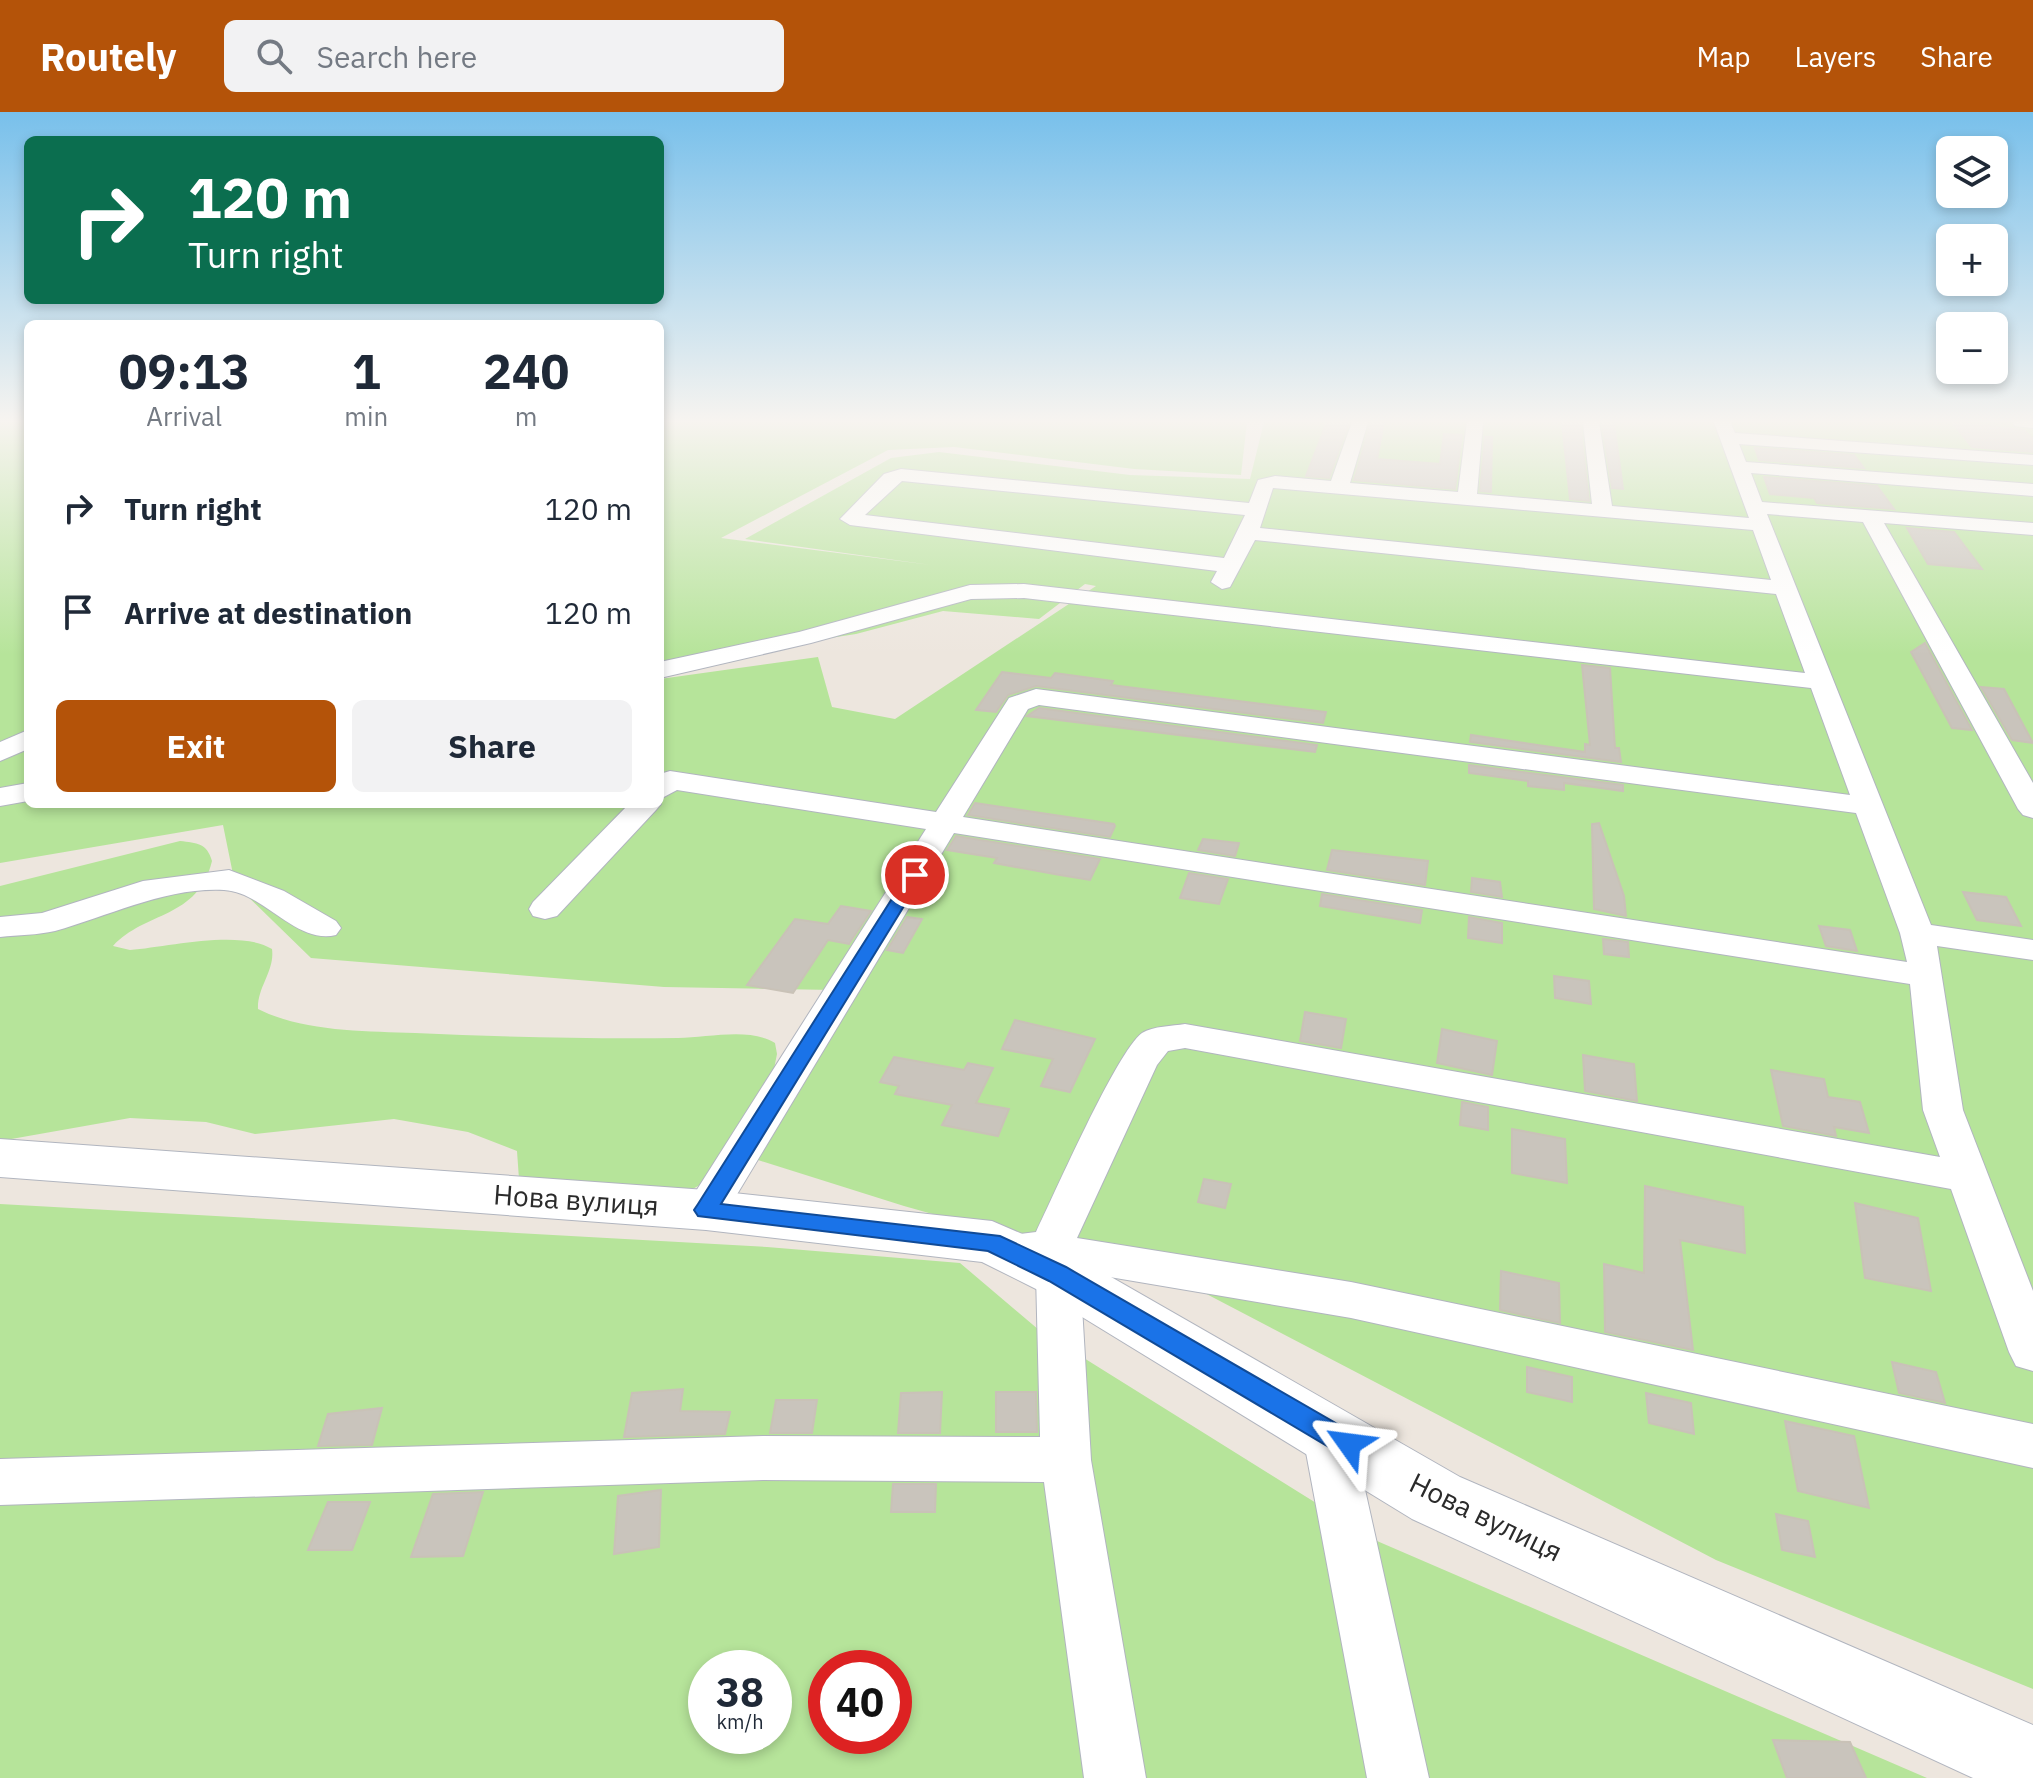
<!DOCTYPE html>
<html lang="en">
<head>
<meta charset="utf-8">
<style>
  body { margin:0; font-family:"IBM Plex Sans",sans-serif; background:#f2f2f3; color:#1f2937; height:100vh; display:flex; flex-direction:column; font-size:30px; white-space:nowrap }
  * { box-sizing:border-box; margin:0 }
  p { font-size:26px; color:#747a83 }
  .icon { flex:none; width:44px; height:44px; fill:none; stroke:currentColor; stroke-width:2; stroke-linecap:round; stroke-linejoin:round }
  .map { position:relative; flex:1; overflow:hidden }
  .details { position:absolute; left:24px; top:208px; width:640px; height:488px; display:flex; flex-direction:column; background:#fff; border-radius:12px; box-shadow:0 4px 12px #0003 }
  .details>* { flex:none }
  .top-card { position:absolute; left:24px; top:24px; width:640px; height:168px; border-radius:12px; box-shadow:0 4px 12px #0003; background:#0b6e4f; color:#fff; overflow:hidden }
  .controls { position:absolute; left:1936px; top:24px; display:grid; gap:16px }
  .controls a { display:grid; place-items:center; width:72px; height:72px; border-radius:12px; background:#fff; box-shadow:0 4px 12px #0003; font-size:40px }
  .speed { position:absolute; left:688px; top:1538px; display:flex; gap:16px; font-size:40px; font-weight:700; text-align:center }
  .speed>* { display:grid; place-content:center; width:104px; height:104px; border-radius:50%; background:#fff; box-shadow:0 4px 12px #0003; line-height:1 }
  .speed small { font-size:20px; font-weight:400 }
  .speed .limit { border:12px solid #d22; background:#fff; color:#111 }
  .pin { position:absolute; display:grid; place-items:center; width:68px; height:68px; color:#fff; margin:-34px; border:4px solid #fff; border-radius:50%; box-shadow:0 2px 8px #0007 }
  .me { position:absolute; width:88px; margin:-44px; rotate:301deg; stroke-linejoin:round; filter:drop-shadow(0 0 6px #0008) }
  .turn { display:flex; align-items:center; gap:28px; height:168px; padding:0 32px; font-size:36px }
  .turn .icon { width:104px; height:104px; stroke-width:2.5 }
  .turn b { display:block; font-size:56px; line-height:68px }
  .eta { display:flex; justify-content:space-evenly; align-items:center; height:136px; text-align:center }
  .eta b { font-size:48px; font-weight:700; line-height:56px }
  .action { display:flex; gap:16px; margin-top:auto; padding:16px 32px }
  .action a { flex:1; height:92px; border-radius:12px; background:#b45309; color:#fff; font-size:32px; font-weight:700; line-height:92px; text-align:center }
  .action a+a { background:#f2f2f3; color:#1f2937 }
  ul { padding:0; list-style:none }
  li { display:flex; align-items:center; gap:24px; height:104px; padding:0 32px }
  li div { flex:1 }
  li b { display:block; font-size:30px }
  li em { font-style:normal }
  header { display:flex; align-items:center; gap:48px; box-sizing:border-box; height:112px; padding:0 40px; background:#b45309; color:#fff }
  header strong { font-size:38px }
  nav { display:flex; gap:44px; margin-inline-start:auto; font-size:28px }
  .search { width:560px; height:72px; background:#f2f2f3; display:flex; align-items:center; gap:20px; box-sizing:border-box; padding:0 28px; border-radius:12px; color:#747a83; font-size:30px }
  .map>svg:first-child { display:block }
  .green { fill:#b6e49a; fill-rule:evenodd }
  .building { fill:#c9c4bc; stroke:#c9c2b7; stroke-width:2 }
  .lines { fill:none; stroke-linecap:round; stroke-linejoin:round }
  .street-casing { stroke:#b1b5bf; stroke-width:2 }
  .secondary-casing { stroke:#b1b5bf; stroke-width:2 }
  .street { fill:#fff; fill-rule:evenodd }
  .secondary { fill:#fff; fill-rule:evenodd }
  .route { fill:#1a73e8; stroke:#114b97; stroke-width:2 }
  .labels { text-anchor:middle; stroke-width:6; stroke-linejoin:round; paint-order:stroke }
  .near-street-label { font-size:28px; fill:#2b2b2b; stroke:#fff }
</style>
</head>
<body>
<header>
<strong>Routely</strong>
<div class="search"><svg class="icon" aria-label="search" viewBox="0 0 24 24"><circle cx="10" cy="10" r="6"/><path d="M15 15l6 6"/></svg>Search here</div>
<nav><a>Map</a><a>Layers</a><a>Share</a></nav>
</header>
<div class="map">
<svg width="2033" height="1666" viewBox="0 0 2033 1666">
  <rect width="100%" height="100%" fill="#ede6de"/>
  <path class="green" d="M0,310H28V692H660V567L818,545L832,595L895,607L1096,474L1085,472L1039,507L943,499L856,522L660,552V310H1247L1241,363L1134,357L954,335L888,338L721,426L931,453L745,427L891,346L939,340L1130,363L1250,367L1264,310H2033V1577L1716,1448L1195,1176L904,1094L758,1048L834,878L664,875L311,846L235,772L223,713L0,751Z
    M180,729C197,731 207,731 212,749C198,807 145,799 113,834L130,838C167,835 240,817 272,837C275,859 257,875 258,897C304,920 364,919 415,921C502,925 591,927 678,926C707,926 749,915 775,931L777,942L773,962L709,1068L689,1079L519,1067L517,1039L468,1020L394,1007L255,1022L206,1010L130,1006L0,1029V774Z
    M0,1092L767,1135L960,1151L1039,1218L1377,1429L1927,1666H0ZM706,1556H774V1624H706ZM826,1556H894V1624H826Z"/>
  <path class="building" d="M1327,310H1349L1329,366L1306,364Z
    M1371,310H1384L1377,347L1440,352L1444,322L1462,323L1455,377L1354,368Z
    M1562,310H1580L1589,389L1570,387Z
    M1602,310L1614,311L1623,377L1612,376Z
    M1952,310L2024,318L2033,327V340L1972,335Z
    M1485,325H1492L1491,380L1480,379Z
    M1755,336L1854,343L1864,356L1759,348Z
    M1764,365L1877,374L1894,397L1817,391L1814,386L1770,382Z
    M1907,416L1954,420L1982,457L1928,452Z
    M1925,531L1972,618L1952,616L1911,540Z
    M1582,553L1610,556L1615,636H1619L1621,650L1470,630L1471,623L1585,640V632L1590,633Z
    M1002,560L1051,566L1055,561L1113,569L1111,573L1326,600L1323,611L1036,574L1008,583L996,600L976,598Z
    M1981,575L2004,577L2033,631L2012,628Z
    M1039,596L1317,633L1315,640L1027,604Z
    M1469,653L1623,673V679L1564,671V678L1528,674V669L1469,661Z
    M975,691L1114,712L1115,714L1110,725L968,703Z
    M1599,711L1624,784L1626,804L1594,797L1592,712Z
    M956,724L1100,747L1090,768L1060,763L994,751L997,746L947,738Z
    M1203,727L1239,731L1235,744L1198,738Z
    M1332,738L1428,749L1425,773L1327,758Z
    M1189,761L1228,767L1219,792L1180,786Z
    M1472,766L1500,770L1502,785L1471,780Z
    M1963,780L2006,785L2021,814L1977,808Z
    M1322,782L1422,798L1420,811L1320,794Z
    M841,794L871,799L849,832L828,828L793,881L747,873L795,807L828,812Z
    M907,805L922,807L903,841L887,838Z
    M1469,805L1502,811V831L1468,826Z
    M1819,814L1850,818L1857,839L1826,834Z
    M1603,827L1628,830L1629,845L1604,842Z
    M1554,864L1589,869L1591,892L1555,886Z
    M1305,900L1346,907L1341,936L1300,929Z
    M1015,908L1095,927L1070,980L1041,974L1053,947L1002,937Z
    M1442,917L1497,929L1492,963L1437,951Z
    M1583,943L1634,952L1637,989L1585,979Z
    M894,945L964,958L968,951L993,956L976,991L1009,997L998,1024L942,1013L952,993L895,982L899,974L880,970Z
    M1771,958L1824,967L1828,985L1860,990L1869,1021L1834,1015L1836,1024L1783,1014Z
    M1462,990L1488,995V1018L1460,1013Z
    M1512,1017L1565,1027L1567,1071L1512,1061Z
    M1204,1067L1231,1072L1225,1096L1198,1090Z
    M1645,1074L1743,1095L1745,1141L1680,1128L1693,1238L1605,1220L1604,1152L1644,1161Z
    M1855,1091L1918,1106L1931,1179L1865,1166Z
    M1501,1159L1559,1171L1560,1211L1500,1198Z
    M1892,1250L1936,1260L1945,1291L1899,1281Z
    M1527,1255L1572,1265V1290L1527,1280Z
    M683,1277L680,1299L730,1300L725,1322L624,1325L632,1281Z
    M942,1280L940,1321H898L901,1281Z
    M996,1280H1036L1037,1320H996Z
    M1646,1281L1691,1291L1694,1322L1649,1311Z
    M776,1288H817L812,1321H770Z
    M382,1296L372,1333L318,1334L328,1302Z
    M1785,1309L1854,1324L1869,1396L1798,1379Z
    M893,1372H936L935,1400H891Z
    M661,1378L659,1435L614,1442L618,1384Z
    M483,1380L463,1444L411,1445L433,1382Z
    M328,1390H370L352,1438H308Z
    M1776,1402L1808,1409L1815,1445L1782,1438Z
    M1773,1628L1850,1630L1866,1666H1787Z"/>
  <g class="lines">
    <defs>
      <path id="street" d="M1352,310H1368L1350,371L1458,380L1467,310H1483L1477,382L1592,392L1583,310H1599L1612,394L1749,406L1714,310H1730L1735,321L2033,343V353L1739,332L1746,350L2033,372V384L1751,361L1762,390L2033,411V423L1884,411L2033,671V706L2023,703L2018,697L1863,410L1767,402L1931,813L2033,828V848L1937,834L1963,998L2033,1179V1259L2016,1254L2009,1240L1951,1077L1185,936L1168,939L1157,953L1077,1126L1351,1170L2033,1312V1356L1351,1206L1080,1160L1091,1348L1146,1666H1084L1044,1370L763,1368L0,1393V1347L763,1324L1040,1325L1036,1162L1032,1152L1013,1147L1007,1135L1013,1123L1036,1120C1054,1083 1117,939 1142,921C1153,914 1173,914 1185,912L1940,1045L1923,998L1910,872L954,721L721,1109L706,1114L691,1109L685,1098L691,1087L926,717L677,678L660,687V662L670,659L936,700L1009,586L1036,577L1850,683L1811,576L1024,486L971,487L811,531L660,566V550L799,520L970,473L1024,472L1805,561L1776,482L1255,428L1230,475L1222,477L1211,470L1217,459L850,413L840,407L884,362L901,357L1249,391L1258,368L1275,364L1331,369ZM902,369L1245,403L1224,446L865,403ZM1273,376L1753,418L1771,468L1260,416ZM1039,593L1856,701L1900,821L1907,850L963,705L1028,597Z
        M2013,310H2033V316L2015,314Z
        M28,618V637L0,649V630Z
        M28,671V689L0,694V676Z
        M660,691L661,692L656,698L557,804L545,807L533,804L529,797L533,790L629,692Z
        M229,758L284,779L336,809L341,816L336,823C296,833 264,780 224,778C166,775 109,804 55,819C38,823 18,823 0,825V805L42,801L143,769Z
        M1327,1297L1345,1304L1352,1319L1429,1666H1367L1302,1319L1309,1304Z"/>
      <path id="secondary" d="M0,1027L706,1078L992,1109L1078,1146L1460,1365L2033,1613V1666H1973L1412,1407L1038,1178L982,1150L706,1118L0,1065Z"/>
    </defs>
    <use href="#street" class="street-casing"/>
    <use href="#secondary" class="secondary-casing"/>
    <use href="#street" class="street"/>
    <use href="#secondary" class="secondary"/>
  </g>
  <linearGradient id="sky" x2="0" y2="1"><stop stop-color="#78c0eb"/><stop offset="0.57" stop-color="#f7f4f0"/><stop offset="1" stop-color="#f7f4f0" stop-opacity="0"/></linearGradient>
  <rect width="2033" height="543" fill="url(#sky)"/>
  <path class="route" d="M915,758L923,763L721,1092L1000,1124L1066,1155L1358,1324L1362,1332L1358,1341L1349,1344L1339,1341L1049,1169L988,1139L698,1104L694,1098L698,1092L907,763Z"/>
  <g class="labels">
    <g class="near-street-label">
      <text transform="translate(576 1088) rotate(4)" y="10">Нова вулиця</text>
      <text transform="translate(1486 1405) rotate(26)" y="10">Нова вулиця</text>
    </g>
  </g>
</svg>
<div class="controls">
<a><svg class="icon" aria-label="layers" viewBox="0 0 24 24"><path d="M12 4l9 5-9 5-9-5zM3 14l9 5 9-5"/></svg></a>
<a>+</a>
<a>−</a>
</div>
<div class="speed"><div>38<small>km/h</small></div><div class="limit">40</div></div>
<div class="pin" style="left:915px;top:763px;background:#d93025"><svg class="icon" aria-label="arrive" viewBox="0 0 24 24"><path d="M6 21V4h12l-3 4 3 4H6"/></svg></div>
<svg class="me" style="left:1349px;top:1332px" viewBox="-20 -20 40 40"><path d="M0-17L14 15 0 8-14 15z" fill="#1a73e8" stroke="#fff" stroke-width="4"/></svg>
<div class="top-card">
<div class="turn"><svg class="icon" aria-label="right" viewBox="0 0 24 24"><path d="M7 20v-9h11M14 6l5 5-5 5"/></svg><div><b>120 m</b>Turn right</div></div>
</div>
<section class="details">
<div class="eta">
<div><b>09:13</b><p>Arrival</p></div>
<div><b>1</b><p>min</p></div>
<div><b>240</b><p>m</p></div>
</div>
<ul>
<li><svg class="icon" aria-label="right" viewBox="0 0 24 24"><path d="M7 20v-9h11M14 6l5 5-5 5"/></svg><div><b>Turn right</b></div><em>120 m</em></li>
<li><svg class="icon" aria-label="arrive" viewBox="0 0 24 24"><path d="M6 21V4h12l-3 4 3 4H6"/></svg><div><b>Arrive at destination</b></div><em>120 m</em></li>
</ul>
<div class="action"><a>Exit</a><a>Share</a></div>
</section>
</div>
</body>
</html>
